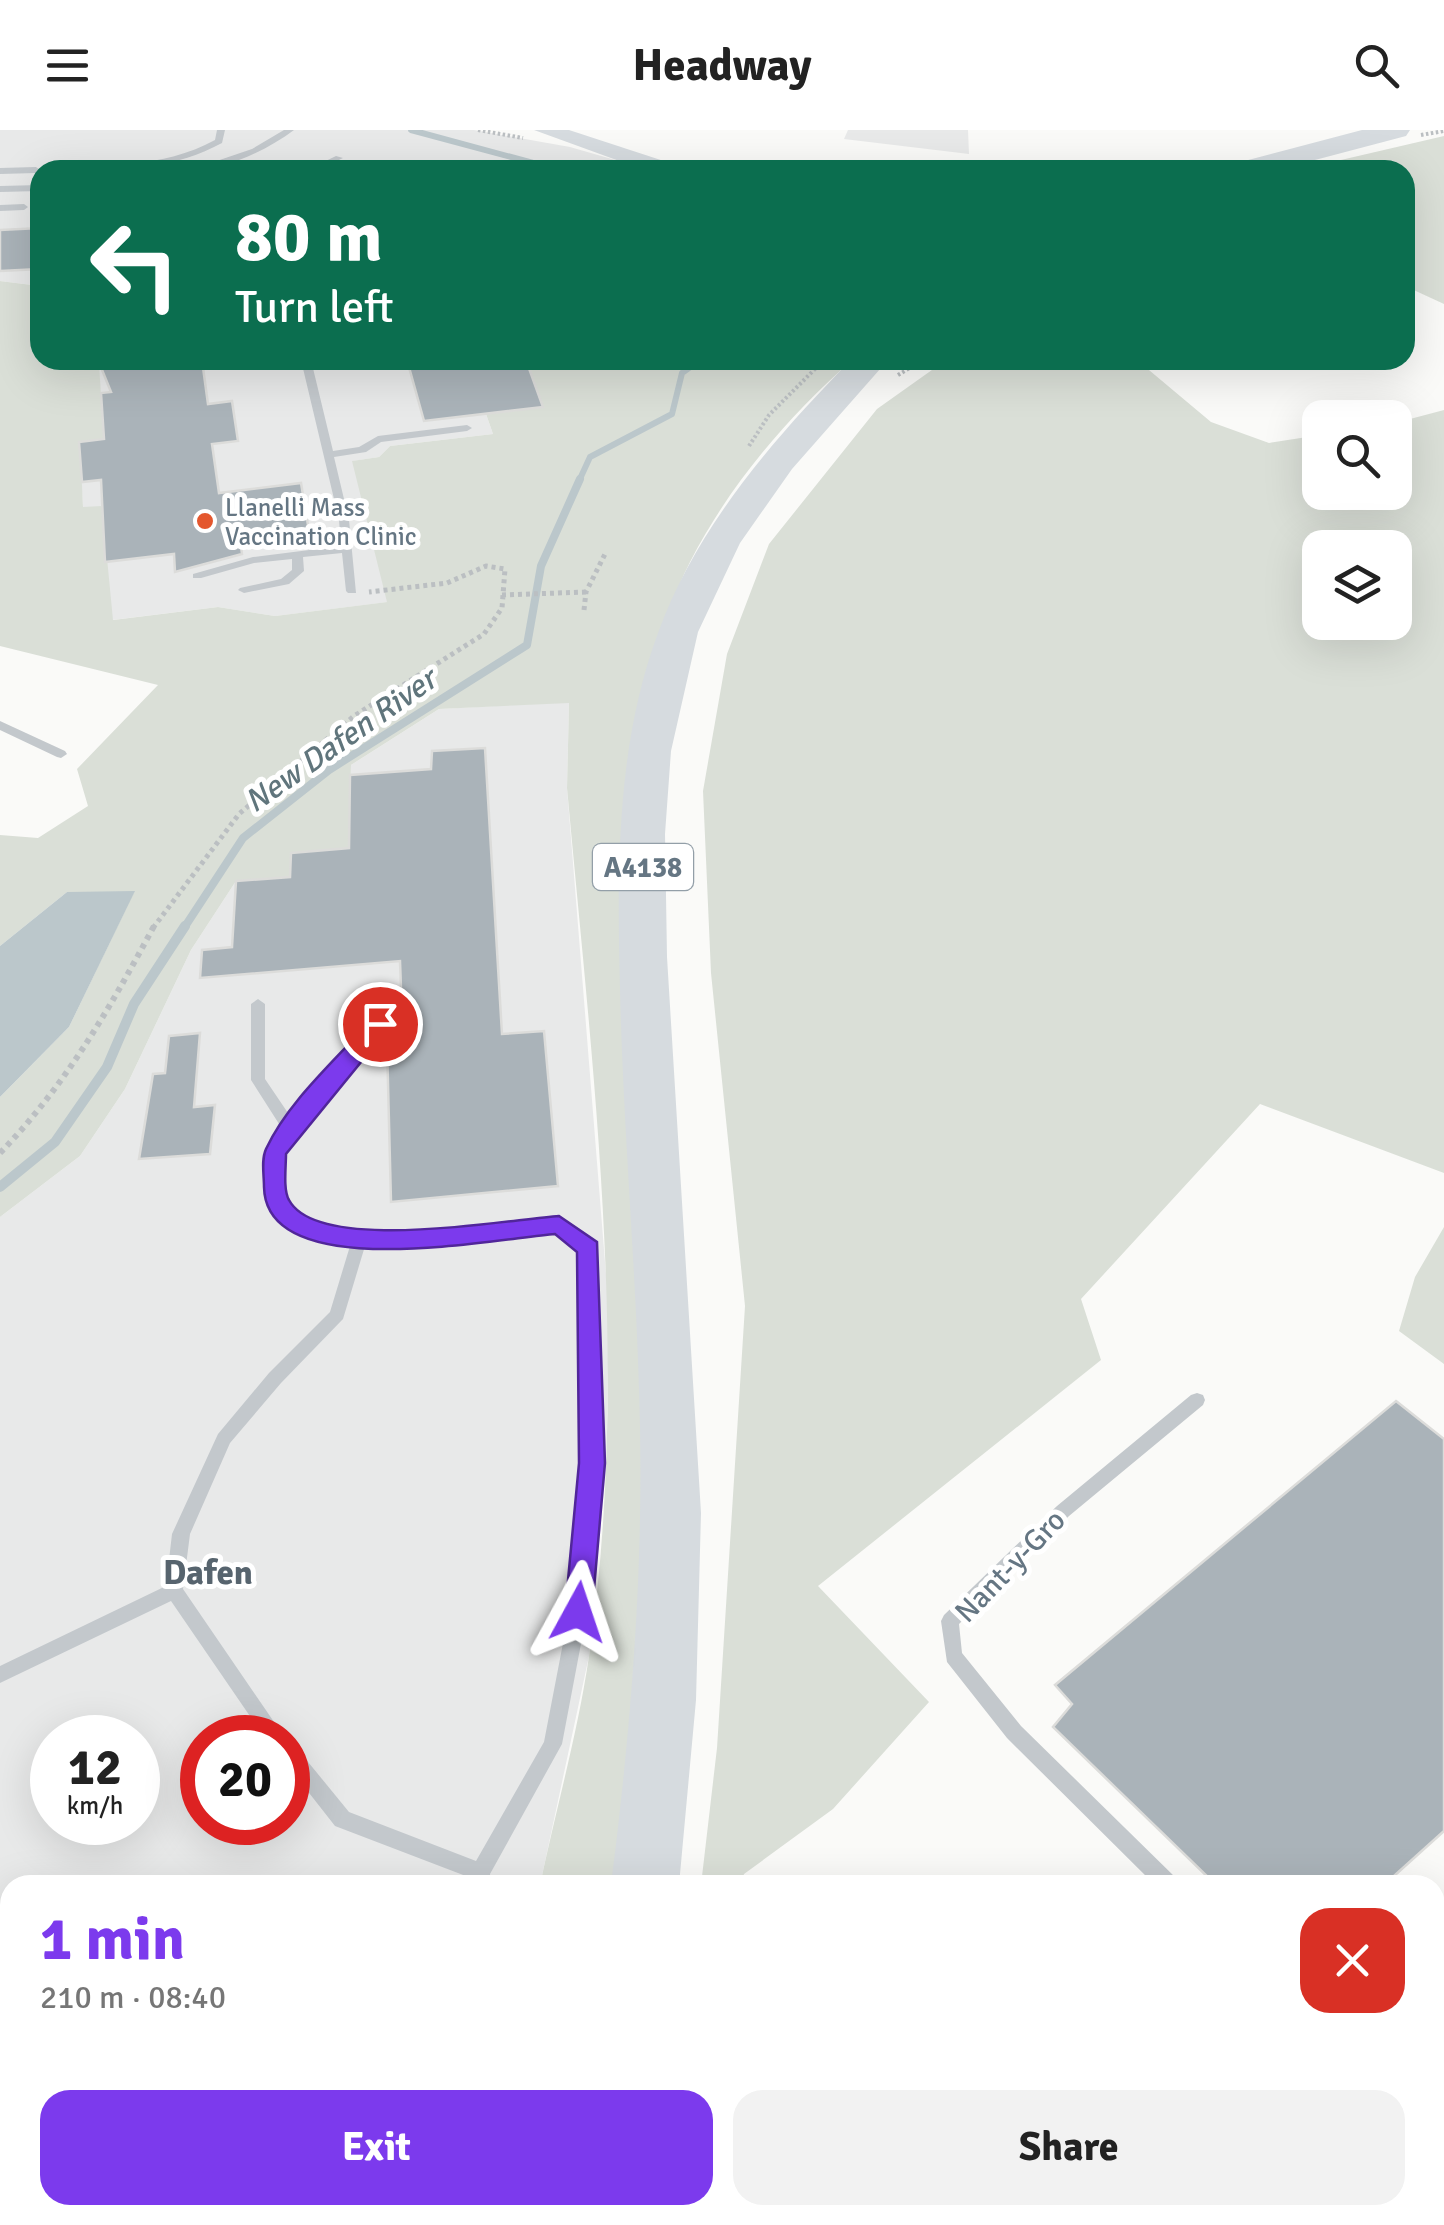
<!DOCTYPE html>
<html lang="en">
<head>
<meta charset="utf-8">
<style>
  body { margin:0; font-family:Signika,sans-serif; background:#f2f2f2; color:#222; height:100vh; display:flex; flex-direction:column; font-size:38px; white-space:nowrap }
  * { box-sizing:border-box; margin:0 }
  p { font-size:32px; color:#767676 }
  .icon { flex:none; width:55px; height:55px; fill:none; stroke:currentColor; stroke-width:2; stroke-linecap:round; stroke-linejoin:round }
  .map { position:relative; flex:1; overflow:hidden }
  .drawer { position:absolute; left:0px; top:1745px; width:1445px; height:350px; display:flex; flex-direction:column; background:#fff; border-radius:30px 30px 0 0; box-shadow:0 10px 40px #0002 }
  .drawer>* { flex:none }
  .banner { position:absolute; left:30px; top:30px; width:1385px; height:210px; border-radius:30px; box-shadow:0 10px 40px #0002; background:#0b6e4f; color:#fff; overflow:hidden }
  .fabs { position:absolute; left:1302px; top:270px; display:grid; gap:20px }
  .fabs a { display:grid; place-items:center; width:110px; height:110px; border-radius:20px; background:#fff; box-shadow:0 10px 40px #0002; font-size:50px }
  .speed { position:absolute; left:30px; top:1585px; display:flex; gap:20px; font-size:50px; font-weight:700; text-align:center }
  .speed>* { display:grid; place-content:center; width:130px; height:130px; border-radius:50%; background:#fff; box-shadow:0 10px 40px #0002; line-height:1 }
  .speed small { font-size:25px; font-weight:400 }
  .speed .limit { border:15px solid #d22; background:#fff; color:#111 }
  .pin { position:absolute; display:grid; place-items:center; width:85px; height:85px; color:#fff; margin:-42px; border:5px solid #fff; border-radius:50%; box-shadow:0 2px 10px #0007 }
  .me { position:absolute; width:110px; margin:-55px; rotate:5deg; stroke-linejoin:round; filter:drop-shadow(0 0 8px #0008) }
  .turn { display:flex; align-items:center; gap:35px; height:210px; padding:0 40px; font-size:45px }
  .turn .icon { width:130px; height:130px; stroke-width:2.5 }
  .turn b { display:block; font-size:70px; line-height:85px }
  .round { display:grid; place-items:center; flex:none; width:105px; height:105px; border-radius:30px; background:#f2f2f2 }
  .headline { display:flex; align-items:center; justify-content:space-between; height:170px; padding:0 40px }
  h1 { font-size:60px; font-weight:700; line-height:75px; color:#7c3aed }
  .button { display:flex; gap:20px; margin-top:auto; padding:20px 40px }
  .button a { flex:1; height:115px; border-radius:30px; background:#7c3aed; color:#fff; font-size:40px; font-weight:700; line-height:115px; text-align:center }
  .button a+a { background:#f2f2f2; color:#222 }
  header { display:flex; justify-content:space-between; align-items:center; height:130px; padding:0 40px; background:#fff; font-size:45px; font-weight:700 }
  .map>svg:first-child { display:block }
  .built { fill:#e8e9e9; fill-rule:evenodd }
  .green { fill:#dadfd7; fill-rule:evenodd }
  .water { fill:#bbc7cb }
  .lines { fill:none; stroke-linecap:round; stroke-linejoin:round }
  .stream-far3 { stroke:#bbc7cb; stroke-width:6 }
  .stream-far2 { stroke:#bbc7cb; stroke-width:8 }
  .stream-far1 { stroke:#bbc7cb; stroke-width:10 }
  .stream { stroke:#bbc7cb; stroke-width:12 }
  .building { fill:#aab3b9; stroke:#dcdcda; stroke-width:2.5 }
  .path-far3 { stroke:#bbbfc2; stroke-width:4; stroke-dasharray:2.5 2.5; stroke-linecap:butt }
  .path-far2 { stroke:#bbbfc2; stroke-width:5; stroke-dasharray:4 4; stroke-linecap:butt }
  .path-far1 { stroke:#bbbfc2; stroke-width:6; stroke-dasharray:5 5; stroke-linecap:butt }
  .path { stroke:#bbbfc2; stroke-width:8; stroke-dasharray:6 6; stroke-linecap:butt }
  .lane { fill:#c3c8cc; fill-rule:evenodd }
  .street { fill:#c3c8cc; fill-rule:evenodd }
  .secondary { fill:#d6dbdf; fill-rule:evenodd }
  .highway { fill:#d6dbdf; fill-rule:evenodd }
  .route { fill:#7c3aed; stroke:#51269a; stroke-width:2.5 }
  .poi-dot { fill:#e4572e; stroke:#fff; stroke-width:4 }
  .labels { text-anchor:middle; stroke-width:10; stroke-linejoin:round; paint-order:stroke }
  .far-poi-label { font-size:25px; fill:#657683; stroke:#fff; text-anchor:start }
  .shield { fill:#fff; stroke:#939fa8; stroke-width:2.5 }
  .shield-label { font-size:28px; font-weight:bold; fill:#657683 }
  .street-label { font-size:30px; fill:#657683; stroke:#fff }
  .water-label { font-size:32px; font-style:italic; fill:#60757c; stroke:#fff }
  .quarter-label { font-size:35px; font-weight:bold; fill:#57646e; stroke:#fff }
</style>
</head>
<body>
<header><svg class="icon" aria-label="menu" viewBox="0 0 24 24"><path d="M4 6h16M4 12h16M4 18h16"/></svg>Headway<svg class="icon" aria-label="search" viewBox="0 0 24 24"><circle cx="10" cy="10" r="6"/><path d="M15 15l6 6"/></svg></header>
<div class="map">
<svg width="1444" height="2095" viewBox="0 0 1444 2095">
  <rect width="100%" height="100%" fill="#fafaf8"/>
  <path class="built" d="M0,0H474L570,17L650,40H40V156L0,151Z
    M848,0H968L969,24L844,9Z
    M98,230H526L543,277L486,284L493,304L390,316L379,327L353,331L388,472L275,486L218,477L112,490L102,377L83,378L79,312L104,309Z
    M569,572L567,658L609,1182L606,1335L589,1526L540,1755H10V2085H202L192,2095H0V1087L80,1026L125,959L191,820L236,751L291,723L349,717L351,635L439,579ZM52,1608H138V1692H52ZM202,1608H288V1692H202Z
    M299,2085H524L522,2095H287Z"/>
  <path class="green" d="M1444,6V174L1405,156V40H1298Z
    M0,151L40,156V230H98L99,234L104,309L80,313L83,377L102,376L113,490L218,477L275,486L387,472L352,331L379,327L390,316L493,304L486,284L542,277L526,230H852C787,288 730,354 690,432C674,463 664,499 651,532L643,1435L616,1755H540C556,1679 578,1602 589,1526C631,1238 593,945 567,658L569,573L439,579L351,635L349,718L292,723L290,747L236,751L191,820L125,959L80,1026L0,1087V967L69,897L134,762H67L0,816V705L38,708L88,676L77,639L158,555L0,516Z
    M946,230H1137L1211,292L1269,313L1320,305V362H1395V293L1444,280V1043L1260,974L1081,1169L1101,1230L818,1456L929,1572L833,1679L744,1744L741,1755H701L717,1618L745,1176L711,843L703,661L727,524L769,414L877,279ZM1320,418H1395V492H1320Z
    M1444,1097V1234L1399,1201L1415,1147Z
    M1435,1864L1444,1872V2095H1204V2085H1435Z"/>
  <path class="water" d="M135,761L69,897L0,967V816L67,762Z"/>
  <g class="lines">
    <path class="stream-far3" d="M411,0L559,40
      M579,351L590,327L672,284L682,243L700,230"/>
    <path class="stream-far2" d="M184,798L243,708L329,640L527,515L541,436L580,349"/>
    <path class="stream-far1" d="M0,1057L55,1012L107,937L134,874L185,796"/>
    <path class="stream" d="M1438,2095L1444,2089"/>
  </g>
  <path class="building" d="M40,98V139L0,141V100Z
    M98,230H202L208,274L232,271L238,311L212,314L219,363L301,353L310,407L241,416L242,424L175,442L174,424L105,432L101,350L82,352L79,312L104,309L101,263L111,262Z
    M407,230H526L543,277L424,291Z
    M485,618L502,904L544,901L558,1056L391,1072L387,914L403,912L400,831L200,848L202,820L232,817L236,751L290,747L291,723L349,718L350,645L431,639L432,621Z
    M200,903L194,977L215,975L210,1024L139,1029L153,944L165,943L169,906Z
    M1396,1271L1444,1309V1701L1384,1755H1216L1053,1597L1072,1574L1055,1555Z"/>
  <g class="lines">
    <path class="path-far3" d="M478,0L523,8
      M1421,5L1444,1
      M898,245L923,230
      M749,316L769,285L824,230"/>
    <path class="path-far2" d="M502,465L586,462
      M584,480L586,462L606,422
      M153,798L239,684L354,586L484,504L502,478L505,439L486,436L447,453L369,462"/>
    <path class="path-far1" d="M0,1023C66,955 110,878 154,796"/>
    <path class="path" d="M1435,2034L1444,2027
      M1363,2095L1375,2085"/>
    <path class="lane" d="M217,0H225L222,13C165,44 103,40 40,40L36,43L0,44V38L36,37L40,40L44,37C103,35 162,39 215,10Z
      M284,0H294C266,21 225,40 190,40L252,19Z
      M336,26L343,28L318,40H307Z
      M40,55V61L0,62V56Z
      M0,75L24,74L28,77L24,80L0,81Z
      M301,230H311L333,321L359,317L378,306L467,295L472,298L467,301L381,312L366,322L334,327L349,390L356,463H348L346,461L342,423L303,427L304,441L289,454L244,463L238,460L240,458L281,449L292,440V429L254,433L201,448H193V444L253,427L341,416L339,390Z
      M0,591L65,621L67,624L61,628L57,627L0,600Z
      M258,869L265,874V949L290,986L375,891H385L387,894C356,936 308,970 285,1016C278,1030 279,1046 282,1061C286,1076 295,1089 309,1096C360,1119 500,1094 559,1088L564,1090L597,1118L600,1333L587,1482L562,1614L490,1744L491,1755H471V1748L335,1696L288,1636V1613L295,1616L349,1682L476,1731L544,1612L569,1482L584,1333L581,1120L556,1100L426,1114L365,1116L343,1189L281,1253L230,1313L190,1404L183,1459L285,1608H265L171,1471L0,1553V1536L166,1456L172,1404L218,1304L269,1243L330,1182L350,1116C332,1114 312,1112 296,1103C271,1090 259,1051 266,1025C269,1015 276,1006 281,997L251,950V874Z
      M1197,1263L1203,1265L1205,1270L1203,1275L1069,1386L959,1494L962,1523L1021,1596L1176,1748L1179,1755H1155L1007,1608L947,1532L941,1491L944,1485L1057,1376L1191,1265Z"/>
    <path class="street" d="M229,2085H281L277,2095H225Z
      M1165,2085H1209L1208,2095H1164Z"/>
    <path class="secondary" d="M534,0H569L676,35L680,40H644Z"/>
    <path class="highway" d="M1362,0H1410L1406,6L1277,40H1228L1233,34Z
      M851,230H888L792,339L740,413L698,502L671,621L665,704L667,827L701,1383L696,1570L679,1755H611C632,1590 645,1426 639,1259C635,1126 623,993 620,859C617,740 616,616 658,503C696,398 774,308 851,230Z
      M554,2085H630L628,2095H552Z"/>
  </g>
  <path class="route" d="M380,886L388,888V899L286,1024C286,1037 283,1060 289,1070C318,1124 503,1090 559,1086L597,1112L605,1333L592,1482L588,1491L578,1494L569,1491L565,1482L579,1333L577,1122L555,1104C493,1109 266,1155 264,1057C264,1045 261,1030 266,1019C289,970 337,929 373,888Z"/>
  <circle class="poi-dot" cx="205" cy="391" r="10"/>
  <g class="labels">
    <g class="far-poi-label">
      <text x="225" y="386">Llanelli Mass<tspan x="225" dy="29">Vaccination Clinic</tspan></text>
    </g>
    <rect class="shield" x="593" y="714" width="100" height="46" rx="8"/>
    <g class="shield-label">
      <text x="643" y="747">A4138</text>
    </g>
    <g class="street-label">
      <text transform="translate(1010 1436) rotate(-46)" y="10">Nant-y-Gro</text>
    </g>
    <g class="water-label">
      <text transform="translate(340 610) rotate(-35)" y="11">New Dafen River</text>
    </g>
    <g class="quarter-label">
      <text x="208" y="1454">Dafen</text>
    </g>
  </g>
</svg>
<div class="fabs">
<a><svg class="icon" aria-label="search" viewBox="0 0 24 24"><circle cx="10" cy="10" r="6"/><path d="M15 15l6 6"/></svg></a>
<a><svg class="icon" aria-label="layers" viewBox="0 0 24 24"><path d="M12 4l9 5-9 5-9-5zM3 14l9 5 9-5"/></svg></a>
</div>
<div class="speed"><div>12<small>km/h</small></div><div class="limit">20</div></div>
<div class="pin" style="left:380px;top:894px;background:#d93025"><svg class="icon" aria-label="arrive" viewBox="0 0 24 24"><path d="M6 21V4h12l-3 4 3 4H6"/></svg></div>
<svg class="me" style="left:578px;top:1482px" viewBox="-20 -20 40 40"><path d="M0-17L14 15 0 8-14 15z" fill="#7c3aed" stroke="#fff" stroke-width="4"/></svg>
<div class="banner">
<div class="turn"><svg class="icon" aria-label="left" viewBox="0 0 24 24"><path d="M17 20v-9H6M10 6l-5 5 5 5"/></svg><div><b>80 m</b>Turn left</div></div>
</div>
<section class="drawer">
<div class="headline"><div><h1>1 min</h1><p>210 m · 08:40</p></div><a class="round" style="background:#d93025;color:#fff"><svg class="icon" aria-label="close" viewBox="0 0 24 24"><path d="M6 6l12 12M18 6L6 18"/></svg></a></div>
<div class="button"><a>Exit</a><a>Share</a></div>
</section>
</div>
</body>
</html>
